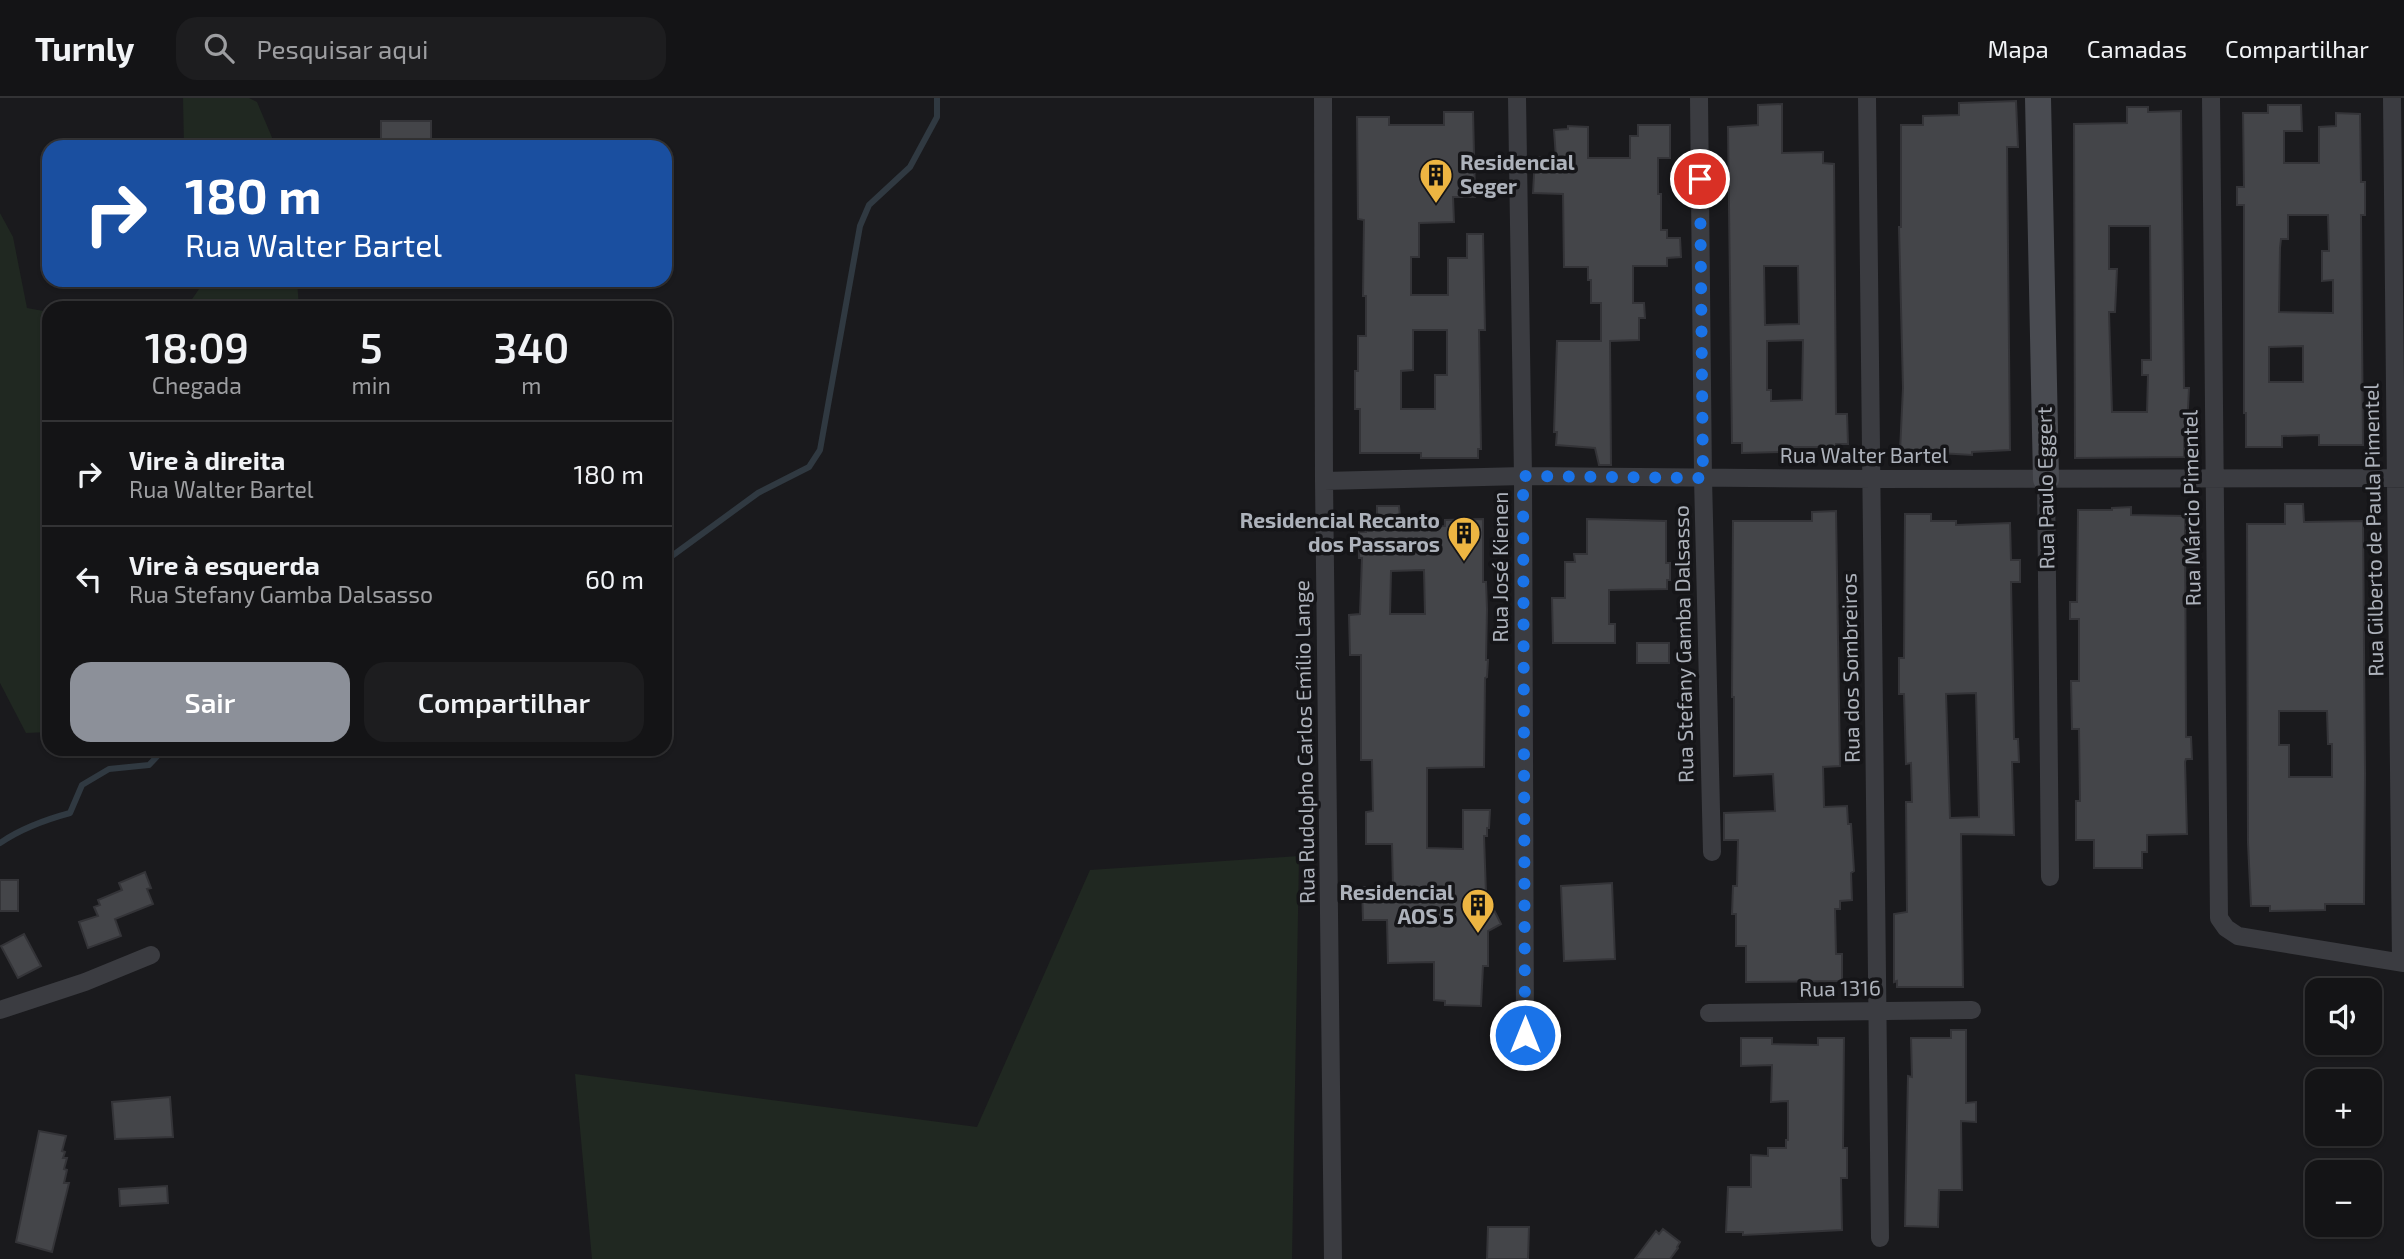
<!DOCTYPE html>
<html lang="pt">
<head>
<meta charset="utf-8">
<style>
  body { margin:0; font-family:"Exo 2",sans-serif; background:#1d1d1f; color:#f1f3f6; height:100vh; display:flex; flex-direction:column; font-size:26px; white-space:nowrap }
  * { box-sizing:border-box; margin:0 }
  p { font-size:23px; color:#9d9ea1 }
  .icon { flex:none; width:38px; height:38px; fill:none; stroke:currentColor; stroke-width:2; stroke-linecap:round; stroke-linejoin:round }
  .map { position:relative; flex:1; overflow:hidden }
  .sheet { position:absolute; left:42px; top:203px; width:630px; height:455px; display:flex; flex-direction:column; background:#141416; border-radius:21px; box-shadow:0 2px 5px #0004,0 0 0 2px #333335 }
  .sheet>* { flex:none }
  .top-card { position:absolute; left:42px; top:42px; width:630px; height:147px; border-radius:21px; box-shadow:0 2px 5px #0004,0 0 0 2px #333335; background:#1a4fa0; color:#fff; overflow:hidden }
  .tools { position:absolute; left:2305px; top:880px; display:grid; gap:14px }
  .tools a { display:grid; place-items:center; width:77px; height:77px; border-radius:14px; background:#141416; box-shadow:0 2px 5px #0004,0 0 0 2px #333335; font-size:35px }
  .pin { position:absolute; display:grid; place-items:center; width:60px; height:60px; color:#fff; margin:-30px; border:4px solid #fff; border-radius:50%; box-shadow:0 2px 7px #0007 }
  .me { position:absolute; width:77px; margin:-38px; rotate:0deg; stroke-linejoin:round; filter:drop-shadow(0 0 5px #0008) }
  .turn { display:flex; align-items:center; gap:24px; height:147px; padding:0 28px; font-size:32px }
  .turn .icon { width:91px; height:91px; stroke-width:2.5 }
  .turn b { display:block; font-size:49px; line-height:60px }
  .eta { display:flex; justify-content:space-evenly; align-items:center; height:119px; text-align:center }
  .eta b { font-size:42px; font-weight:600; line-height:49px }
  .action { display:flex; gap:14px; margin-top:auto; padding:14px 28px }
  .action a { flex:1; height:80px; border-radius:21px; background:#8c9099; color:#fff; font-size:28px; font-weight:600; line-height:80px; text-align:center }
  .action a+a { background:#1d1d1f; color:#f1f3f6 }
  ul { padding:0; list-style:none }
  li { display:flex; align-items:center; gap:21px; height:105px; padding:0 28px; border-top:2px solid #333335 }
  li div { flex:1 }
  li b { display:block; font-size:26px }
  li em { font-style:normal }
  header { display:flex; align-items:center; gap:42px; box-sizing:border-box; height:98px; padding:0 35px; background:#141416; border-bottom:2px solid #333335 }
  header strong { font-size:33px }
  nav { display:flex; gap:38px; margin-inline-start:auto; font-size:24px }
  .search { width:490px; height:63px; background:#1d1d1f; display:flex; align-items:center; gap:18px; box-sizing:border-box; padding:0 24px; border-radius:21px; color:#9d9ea1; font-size:26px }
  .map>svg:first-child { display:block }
  .green { fill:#202821 }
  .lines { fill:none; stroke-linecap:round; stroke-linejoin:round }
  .stream { stroke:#303941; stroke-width:6 }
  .building { fill:#444549; stroke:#343438; stroke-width:2; fill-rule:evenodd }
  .street { stroke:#3b3c41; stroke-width:18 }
  .secondary { stroke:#494b51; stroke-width:26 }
  .route { stroke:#1a73e8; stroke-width:12; stroke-dasharray:0 21.6 }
  .labels { text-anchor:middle; stroke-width:7; stroke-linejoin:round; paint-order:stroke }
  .poi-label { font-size:21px; font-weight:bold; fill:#adb2bb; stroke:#151518; text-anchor:end }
  .street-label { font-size:21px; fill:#adb2bb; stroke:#151518 }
</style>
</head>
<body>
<header>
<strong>Turnly</strong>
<div class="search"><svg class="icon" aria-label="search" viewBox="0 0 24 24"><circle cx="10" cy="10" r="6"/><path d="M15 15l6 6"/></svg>Pesquisar aqui</div>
<nav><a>Mapa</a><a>Camadas</a><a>Compartilhar</a></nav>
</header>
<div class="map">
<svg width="2404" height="1161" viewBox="0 0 2404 1161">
  <rect width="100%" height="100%" fill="#1a1a1d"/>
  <path class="green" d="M183,0H249L257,4L276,49H184Z
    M0,115L13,139L27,210L49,214V634L26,635L0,585Z
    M197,182H297L299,210H186L199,191Z
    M1299,758L1292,1161H592L575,976L977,1029L1090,772Z"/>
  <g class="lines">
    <path class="stream" d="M665,463L758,395L809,369L820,352L860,128L869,107L910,69L937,19V0
      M0,745C22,730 44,722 70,715L82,687L109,671L149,667L164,651"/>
  </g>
  <path class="building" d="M2016,3L2018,49H2007L2010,352L1972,354V357L1939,355V353H1900L1903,290L1899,129H1901V27H1923V18L1959,17V5Z
    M1782,6V55L1823,54V65L1834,66L1836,316H1847L1848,346H1836V349H1785V354L1742,355V345H1732L1728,29L1758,27V7ZM1764,168H1798L1799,226L1765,227ZM1803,242L1802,302L1771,303V292H1767V243Z
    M2268,7H2301L2302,33H2284V65H2319V29L2336,28V15L2360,16L2361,84H2365V117H2361L2363,347H2319V337L2282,338V349H2246V315H2244V107H2237V89H2244L2243,15H2268ZM2288,117H2328L2329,153H2322V183L2333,182V215L2279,214L2280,150L2281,141H2288ZM2303,248V284H2269V249Z
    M2127,9H2148V14L2181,13L2184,290H2189L2187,330H2184V359L2075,360L2074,26L2127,25ZM2109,128H2150L2151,262H2142V277H2148L2147,314H2112L2109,214H2115L2117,171H2109Z
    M1444,14H1473L1475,99H1453L1454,124L1419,125V159H1411V197H1448V160H1467V136H1483L1485,232H1479L1481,351H1478V360H1421V355H1360V311H1355V273H1358V238H1366V198H1363L1364,122L1358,121L1357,19H1389V27H1444ZM1413,232H1447V277H1435V311H1401V273L1413,272Z
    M381,23H431V49H381Z
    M1638,27H1670V60H1658V96H1661V132H1667V140H1680L1681,159L1667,160V168H1633V205H1644L1645,220H1639V242L1610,243L1611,367H1599L1595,350L1556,347L1557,334H1554L1557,243H1601V205H1591V182H1588V169H1564L1563,96L1533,95L1535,59L1556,60L1554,32L1568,31V28L1588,29V60H1630V38H1638Z
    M2285,406H2303L2304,424L2363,423L2365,675L2364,806H2325V812L2270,813V808H2251L2248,745L2247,426H2285ZM2279,613H2327L2328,646H2332V679H2289V647H2279Z
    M1377,408H1399L1401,429L1445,428V422L1483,421V484H1486L1487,511L1486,562H1488L1487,579L1485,580L1484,669L1427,670V750L1463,751V712H1490L1489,730H1487V738H1484L1486,796L1501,826L1488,833V868H1483L1481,908L1445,907V903L1434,902V864L1388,865L1387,822H1363L1362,789H1393L1392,746H1366V714L1373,713L1372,662H1361V557H1350L1349,517L1360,516L1362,460H1359V434H1366V424L1377,423ZM1424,472L1425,516H1390L1391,473Z
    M2131,409V417L2185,418L2186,639H2191L2192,661H2186L2185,664L2187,736L2147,737V754H2142V770H2094V742H2076V703H2080L2079,631H2072L2071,583H2079V521H2070V504H2077L2078,412H2112V410Z
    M1836,413L1840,668L1823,669L1824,709L1847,708L1848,726H1851L1854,773L1851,775L1852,802L1840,803V811H1835L1836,856H1842V883L1746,884V848H1736V816H1732L1733,788H1737L1738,742H1724V715L1775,713L1773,676L1734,678V599H1732L1733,423H1812V414Z
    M1905,416H1931V423H1956V427L2010,425L2011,462H2020V484H2011L2014,641H2018L2019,664H2012L2014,737L1961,736L1963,889H1897V883L1894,884V816L1907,814L1906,704H1912L1911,665L1906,666L1904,596H1899V560H1904ZM1976,595L1979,719L1950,720L1946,596Z
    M1587,421L1666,423V465H1670V482H1667V491L1609,492V526H1615V545H1553L1552,500H1565V464H1575L1574,456H1587Z
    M1637,545H1669V565H1637Z
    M145,774L151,790L147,791L153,806L115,821L121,838L88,850L79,824L98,818L94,809L100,807L98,802L122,792L119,785Z
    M0,782H18V813H0Z
    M1612,785L1615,861L1564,863L1561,788Z
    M24,836L41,868L18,880L1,848Z
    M1951,932H1966V1005L1976,1004V1024L1961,1023L1962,1092H1939L1938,1129L1905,1128L1908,978L1912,979L1911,940H1951Z
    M1741,940H1772V946L1818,947V940H1844L1843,1050H1847V1080H1841L1842,1132L1743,1137V1134H1726L1728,1089H1751V1057L1768,1058V1050H1786V1042H1788V1003L1771,1004L1772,967L1741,968Z
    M170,999L173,1039L115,1041L112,1004Z
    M39,1033L66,1038L62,1053L65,1054L63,1060H67L64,1071L67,1072L64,1085H69L52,1154L16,1144Z
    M167,1088L168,1105L120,1108L119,1091Z
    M1488,1129H1529L1528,1161H1487Z
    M1663,1131L1680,1144L1677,1149L1678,1150L1670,1161H1635L1656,1133L1659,1136Z"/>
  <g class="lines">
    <path class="street" d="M1323,0L1324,383L1333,1161
      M1517,0L1523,378L1525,937
      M1699,0L1703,380L1712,754
      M1867,0L1880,1140
      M2211,0L2219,820L2226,830L2238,838L2404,865
      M2392,0L2401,864
      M2046,381L2050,779
      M1324,383L1523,378L1872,381L2404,380
      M0,912L85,884L151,857
      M1709,915L1972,912"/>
    <path class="secondary" d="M2038,0L2046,381"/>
  </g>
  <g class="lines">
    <path class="route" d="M1525,937L1523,378L1703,380L1700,81"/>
  </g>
  <defs>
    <symbol id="building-pin" viewBox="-11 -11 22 30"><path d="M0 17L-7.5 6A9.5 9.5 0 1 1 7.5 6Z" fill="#edb542" stroke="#151518"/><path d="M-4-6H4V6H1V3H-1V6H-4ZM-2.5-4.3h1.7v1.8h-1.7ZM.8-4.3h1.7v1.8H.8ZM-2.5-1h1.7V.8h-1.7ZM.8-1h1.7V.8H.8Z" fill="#111"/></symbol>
  </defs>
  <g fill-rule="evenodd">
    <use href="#building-pin" x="1417" y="58" width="38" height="52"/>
    <use href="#building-pin" x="1445" y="416" width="38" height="52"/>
    <use href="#building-pin" x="1459" y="788" width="38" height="52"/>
  </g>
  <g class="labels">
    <g class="poi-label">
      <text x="1460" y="72" text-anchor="start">Residencial<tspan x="1460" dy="24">Seger</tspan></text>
      <text x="1440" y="430">Residencial Recanto<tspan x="1440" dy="24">dos Passaros</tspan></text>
      <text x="1454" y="802">Residencial<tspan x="1454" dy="24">AOS 5</tspan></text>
    </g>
    <g class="street-label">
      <text x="1864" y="365">Rua Walter Bartel</text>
      <text transform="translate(2046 390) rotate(-91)" y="7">Rua Paulo Eggert</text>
      <text transform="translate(2192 410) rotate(-91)" y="7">Rua Márcio Pimentel</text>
      <text transform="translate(2374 432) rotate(-91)" y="7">Rua Gilberto de Paula Pimentel</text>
      <text transform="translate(1501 469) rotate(-90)" y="7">Rua José Kienen</text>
      <text transform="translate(1684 546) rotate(-91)" y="7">Rua Stefany Gamba Dalsasso</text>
      <text transform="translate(1851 570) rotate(-91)" y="7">Rua dos Sombreiros</text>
      <text transform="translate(1305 644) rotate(-91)" y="7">Rua Rudolpho Carlos Emílio Lange</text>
      <text transform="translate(1840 891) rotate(-1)" y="7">Rua 1316</text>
    </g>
  </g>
</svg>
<div class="tools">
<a><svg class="icon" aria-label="sound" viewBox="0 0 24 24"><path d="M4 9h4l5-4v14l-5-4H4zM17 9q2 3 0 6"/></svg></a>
<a>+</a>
<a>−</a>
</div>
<div class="pin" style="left:1700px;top:81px;background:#d93025"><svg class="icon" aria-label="arrive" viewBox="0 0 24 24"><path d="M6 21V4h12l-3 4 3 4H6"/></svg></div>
<svg class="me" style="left:1525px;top:937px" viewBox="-20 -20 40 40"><circle r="17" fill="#1a73e8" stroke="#fff" stroke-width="3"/><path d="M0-11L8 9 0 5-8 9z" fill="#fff"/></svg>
<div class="top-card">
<div class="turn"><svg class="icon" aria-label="right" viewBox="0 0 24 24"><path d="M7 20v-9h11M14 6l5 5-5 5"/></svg><div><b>180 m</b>Rua Walter Bartel</div></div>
</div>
<section class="sheet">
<div class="eta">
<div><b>18:09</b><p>Chegada</p></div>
<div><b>5</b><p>min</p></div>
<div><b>340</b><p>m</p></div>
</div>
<ul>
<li><svg class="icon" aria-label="right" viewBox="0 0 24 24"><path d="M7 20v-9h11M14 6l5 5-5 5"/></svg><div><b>Vire à direita</b><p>Rua Walter Bartel</p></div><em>180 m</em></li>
<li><svg class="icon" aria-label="left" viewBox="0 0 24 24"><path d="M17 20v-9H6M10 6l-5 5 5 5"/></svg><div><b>Vire à esquerda</b><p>Rua Stefany Gamba Dalsasso</p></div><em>60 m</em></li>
</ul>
<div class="action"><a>Sair</a><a>Compartilhar</a></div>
</section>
</div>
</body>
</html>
